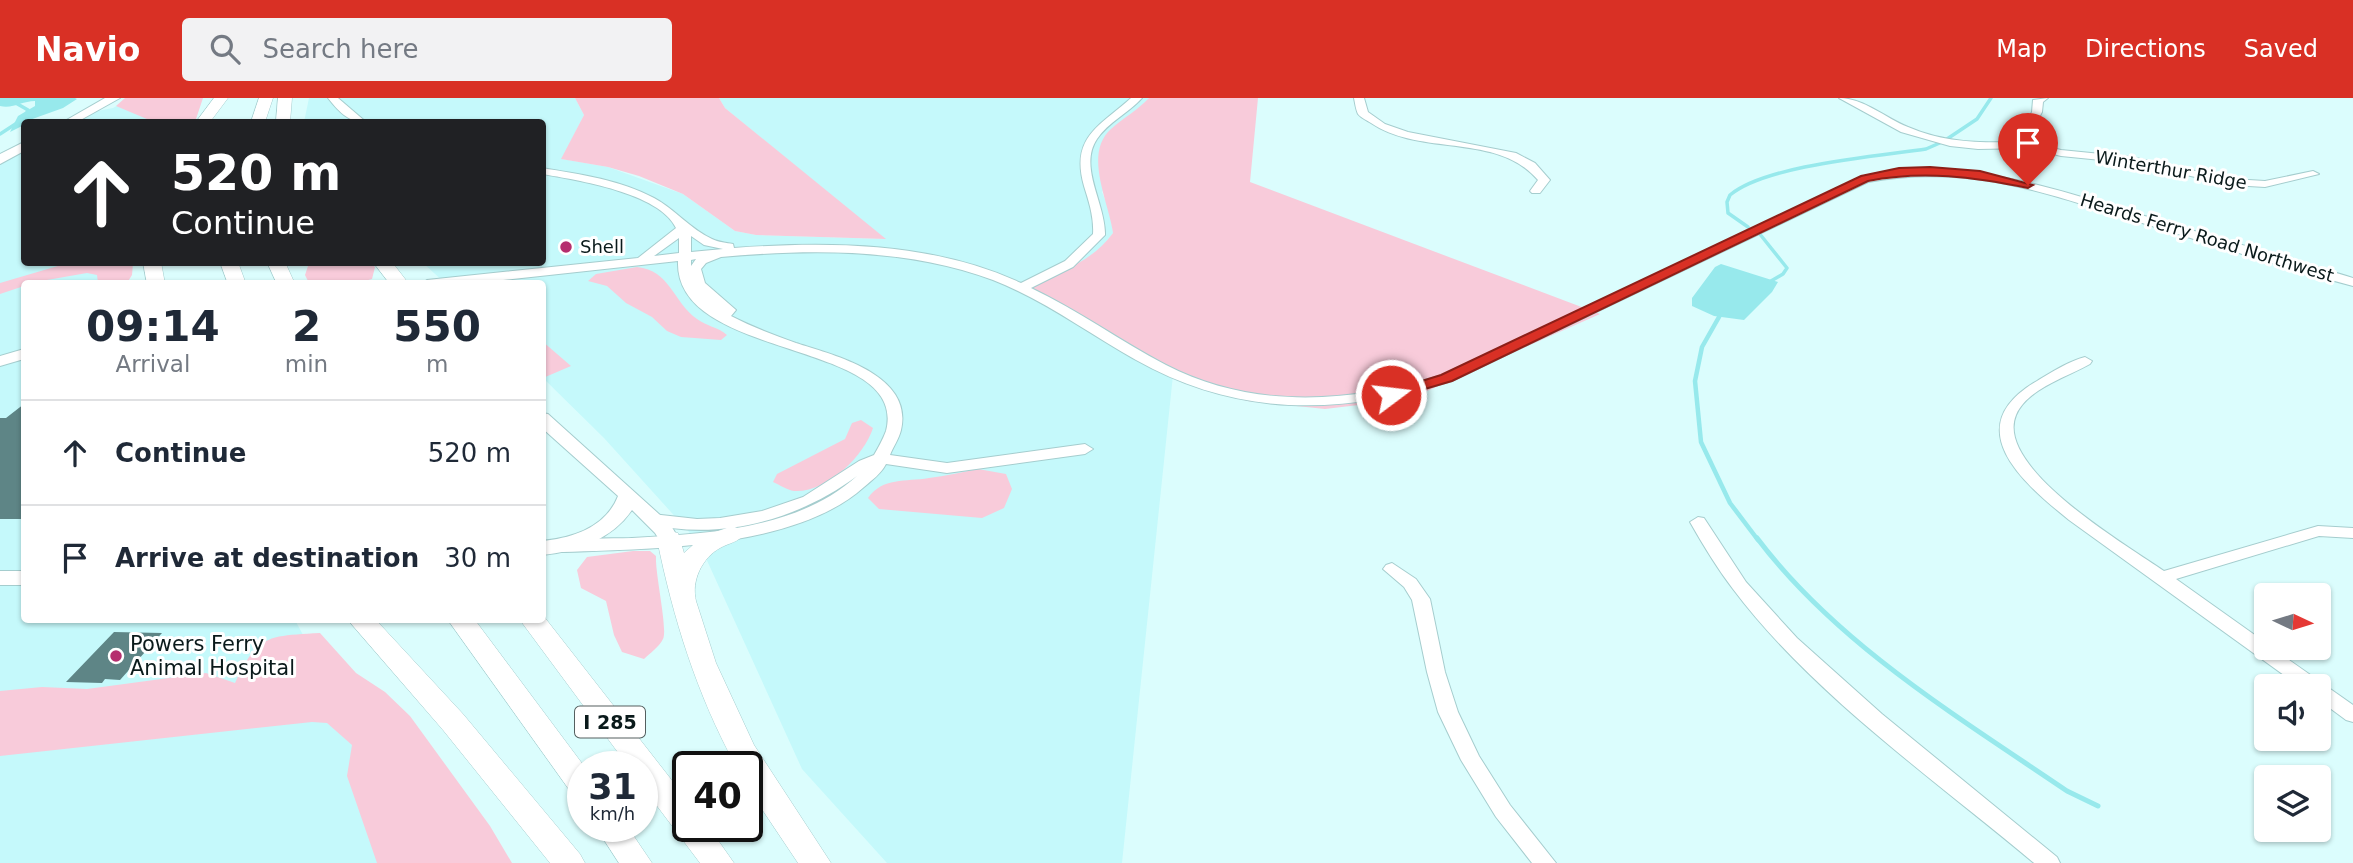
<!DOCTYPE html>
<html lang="en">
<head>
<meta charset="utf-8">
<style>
  body { margin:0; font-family:"DejaVu Sans",sans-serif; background:#f2f2f3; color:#1f2937; height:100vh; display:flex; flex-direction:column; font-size:26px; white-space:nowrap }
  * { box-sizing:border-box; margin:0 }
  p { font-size:23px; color:#747a83 }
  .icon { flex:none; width:38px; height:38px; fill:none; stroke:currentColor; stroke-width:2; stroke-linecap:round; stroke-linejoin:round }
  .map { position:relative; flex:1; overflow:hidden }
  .side { position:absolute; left:21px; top:182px; width:525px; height:343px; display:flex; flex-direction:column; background:#fff; border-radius:7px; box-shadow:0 2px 5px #0004 }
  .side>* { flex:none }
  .hud { position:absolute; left:21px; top:21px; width:525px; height:147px; border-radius:7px; box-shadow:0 2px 5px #0004; background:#202124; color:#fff; overflow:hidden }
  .needle { width:46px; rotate:94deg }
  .controls { position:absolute; left:2254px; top:485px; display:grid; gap:14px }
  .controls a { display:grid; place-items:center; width:77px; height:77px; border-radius:7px; background:#fff; box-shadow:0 2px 5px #0004; font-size:35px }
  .speed { position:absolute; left:567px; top:653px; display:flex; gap:14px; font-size:35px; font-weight:700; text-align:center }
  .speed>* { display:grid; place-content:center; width:91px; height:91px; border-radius:50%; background:#fff; box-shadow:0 2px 5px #0004; line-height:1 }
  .speed small { font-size:18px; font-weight:400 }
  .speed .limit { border:4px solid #111; border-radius:10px; background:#fff; color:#111 }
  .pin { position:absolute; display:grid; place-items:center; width:60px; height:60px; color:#fff; margin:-72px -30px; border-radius:50% 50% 50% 0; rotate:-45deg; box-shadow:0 0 7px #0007 }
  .pin .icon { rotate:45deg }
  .me { position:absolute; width:77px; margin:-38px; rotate:75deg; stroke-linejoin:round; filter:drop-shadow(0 0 5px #0008) }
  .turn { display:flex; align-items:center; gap:24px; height:147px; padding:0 35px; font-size:32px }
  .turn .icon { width:91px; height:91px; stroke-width:2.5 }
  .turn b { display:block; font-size:49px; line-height:60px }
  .eta { display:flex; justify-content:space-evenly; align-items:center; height:119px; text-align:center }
  .eta b { font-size:42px; font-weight:800; line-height:49px }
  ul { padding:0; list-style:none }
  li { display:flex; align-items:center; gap:21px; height:105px; padding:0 35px; border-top:2px solid #e0e1e3 }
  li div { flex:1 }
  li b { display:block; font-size:26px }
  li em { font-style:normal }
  header { display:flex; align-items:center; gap:42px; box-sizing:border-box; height:98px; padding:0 35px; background:#d93025; color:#fff }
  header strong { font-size:33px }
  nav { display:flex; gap:38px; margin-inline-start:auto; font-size:24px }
  .search { width:490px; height:63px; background:#f2f2f3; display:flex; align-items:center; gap:18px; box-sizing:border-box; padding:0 24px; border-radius:7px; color:#747a83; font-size:26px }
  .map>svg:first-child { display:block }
  .built { fill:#c5f9fb }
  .green { fill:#f8cbda }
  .water { fill:#97e9ec }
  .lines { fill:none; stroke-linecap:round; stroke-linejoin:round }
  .stream-far2 { stroke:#97e9ec; stroke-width:3.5 }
  .stream-far1 { stroke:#97e9ec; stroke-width:4.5 }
  .stream { stroke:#97e9ec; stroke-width:5 }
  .building { fill:#5e8586 }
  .minor-casing { stroke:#a5cdce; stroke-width:2 }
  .major-casing { stroke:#a5cdce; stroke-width:2 }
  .highway-casing { stroke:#a5cdce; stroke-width:1 }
  .minor { fill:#fff; fill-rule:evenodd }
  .major { fill:#fff; fill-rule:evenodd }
  .highway { fill:#fff; fill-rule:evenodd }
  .route { fill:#d93025; stroke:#8d1f18; stroke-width:2 }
  .poi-dot { fill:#b52e6e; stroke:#fff; stroke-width:2.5 }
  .labels { text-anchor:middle; stroke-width:6; stroke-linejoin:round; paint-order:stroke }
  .far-street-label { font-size:18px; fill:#0a1a1b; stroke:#fff }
  .far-poi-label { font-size:18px; fill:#0a1a1b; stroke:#fff; text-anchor:start }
  .shield { fill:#fff; stroke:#545f5f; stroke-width:2 }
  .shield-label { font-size:19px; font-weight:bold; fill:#0a1a1b }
  .poi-label { font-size:21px; fill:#0a1a1b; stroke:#fff; text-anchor:start }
</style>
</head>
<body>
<header>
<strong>Navio</strong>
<div class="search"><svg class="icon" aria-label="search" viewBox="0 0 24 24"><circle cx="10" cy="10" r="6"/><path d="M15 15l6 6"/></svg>Search here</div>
<nav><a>Map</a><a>Directions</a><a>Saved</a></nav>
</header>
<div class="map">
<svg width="2353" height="765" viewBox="0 0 2353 765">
  <rect width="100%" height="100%" fill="#dbfdfd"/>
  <path class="built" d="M309,0H575L584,17L562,61L608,69L683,96L735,133L756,137L884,141L725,10L719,0H1149L1102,94L1110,114L1113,135L1100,152L1086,161L1173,277L1122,765H887L802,671L699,445L604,340L543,280L542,186L445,185L423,165L542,164V24H304Z
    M127,2L176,24H61L76,17L113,10Z
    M24,44V164L106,165L96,185L24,186V522H295L401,719L430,765H0V57Z"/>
  <path class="green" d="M125,0H203L195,24H154L116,8Z
    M575,0H719L725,10L886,141L756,137L735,133L683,96L639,78L608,69L561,61L584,17Z
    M1149,0H1258L1250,84L1600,216L1409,301L1325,311L1247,303L1173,277L1026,189C1059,174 1091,165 1113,135C1109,104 1083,56 1111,31C1123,20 1138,12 1149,0Z
    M68,165H133L132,177L127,185H98L97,177L87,175L24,186V188L0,196V185Z
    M306,165H371L375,169L372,181L354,186L309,185L305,177L308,168Z
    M637,169C670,172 673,204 697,221C706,228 718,229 727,237L721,242L681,239L667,233L652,219L626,205L607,188L588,183L596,176Z
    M542,243L571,268L543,280H542Z
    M861,322L873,330C864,358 827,395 794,393C787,392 780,387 773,384L777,376L845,341L852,325Z
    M978,371L1006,376L1012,391L1004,410L982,420L879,411L868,400C883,379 905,384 929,380C945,378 962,374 978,371Z
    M633,453H650L656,458C655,476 668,531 663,541C659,549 650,555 644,561L622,554L614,537L606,503L581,490L577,472L587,459Z
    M320,535L356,575L385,594L410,618L490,728L512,765H377L347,678L352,647L327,625L312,624L0,658V593L42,589L87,591L206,575L235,585C257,536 269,538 320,535Z"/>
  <path class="water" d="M0,0H75L77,1L63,10L24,24V27L10,34L18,18L35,8V3C22,3 13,11 0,8Z
    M1721,166L1778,184L1772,194L1744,222L1714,218L1692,208V200L1715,169Z"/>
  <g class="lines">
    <path class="stream-far2" d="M7,0L28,12L26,17
      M0,36L17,25
      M1947,41L1977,21L1991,0
      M1748,129L1728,115L1727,104L1730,97C1766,67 1878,58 1926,51L1942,44
      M1759,135L1787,170L1783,176L1771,183"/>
    <path class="stream-far1" d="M1719,219L1702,249L1695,283L1701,344L1730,405L1758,442"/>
    <path class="stream" d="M1757,440C1837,546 1958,619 2067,693L2098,708"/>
  </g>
  <path class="building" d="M24,306V371L22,373L24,382V421H0V320H6Z
    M114,534L162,535L120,582L105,581L102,585L66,584Z"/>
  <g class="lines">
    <defs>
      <path id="minor" d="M328,0H338L366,24C349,25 338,13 328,0Z
        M1131,0H1142C1129,15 1108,24 1097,41C1078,69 1106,106 1105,137L1073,169L1031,190C1078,212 1120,243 1166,267C1253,312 1351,305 1442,277L1861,79C1960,56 2054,91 2148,119C2216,140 2285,159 2353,180V188C2281,169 2210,146 2139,124C2045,95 1968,65 1868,84L1452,283C1341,317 1239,320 1136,262C1088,235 1044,202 993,182C907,150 811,151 721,159L706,165L701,171L705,185L736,212L731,218C752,229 774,237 796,245C833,257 914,276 901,332C899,341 893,349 890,357L947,365L1085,346L1093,351L1085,356L947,375L886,366C881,376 872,382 864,389C795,451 651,451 562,454L554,449L556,445C579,439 608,441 632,440C708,436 798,431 857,378C798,422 719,444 646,425L644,421L652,416L697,421L720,420L762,413L803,399L859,363L874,357C878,350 883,341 886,333C910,240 674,264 678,163L466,186H421L427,182L638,160L676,130C660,95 577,82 542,76V70C580,76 620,82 654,100C675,111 690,131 712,141C718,144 727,145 733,146L734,150C829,143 933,144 1021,185L1065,163L1093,136C1094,119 1089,104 1084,88C1070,39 1100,28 1131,0ZM691,138L704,147L723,151L691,154ZM679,140V155L654,158ZM696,161L691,168V162Z
        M1354,0H1364L1368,14L1385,26L1408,34L1516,55L1535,65L1550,82L1540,95H1532L1530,93L1538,82C1497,34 1421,59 1371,25C1368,23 1361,20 1358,16C1356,12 1355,5 1354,0Z
        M1839,0C1864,0 1885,20 1908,29C1944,45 1982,45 2020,44L2018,41L2032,14L2033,2L2048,0L2043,4L2042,14L2028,41L2033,45L2061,52L2131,59L2232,81L2265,83L2313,73L2319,76L2265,89L2232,87L2131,65L2061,58L2029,50L1978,51L1950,48L1901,34Z
        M2085,259L2092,263L2090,266C2067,279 2027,291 2016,317C1994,370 2128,448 2164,473L2318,428L2353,430V440L2319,438L2176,481L2266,545V550H2272L2353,607V624L2346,622L2319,602V588H2299L2069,422C2022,384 1958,329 2037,283C2052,274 2069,263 2085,259Z
        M1698,419L1704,420L1746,484L1797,540L1882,616L2057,759L2060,765H2034C1934,681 1812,596 1733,491C1717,470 1703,447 1690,424Z
        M1392,465L1416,481L1430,501L1445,574L1458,614L1479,658L1510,707L1556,765H1532L1496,719L1461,662L1438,614L1427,574L1412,502L1404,489L1383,471L1386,467Z"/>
      <path id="major" d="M105,0H120L77,24H63Z
        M24,44V53L0,66V56Z
        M24,251V261L0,268V258Z
        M542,315L548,316L670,426L679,441L676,446H662L655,435L632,412C611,442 578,453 542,457V443C573,440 606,429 618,398L542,330Z
        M0,473H24V487H0Z"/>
      <path id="highway" d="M214,0H228L210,24H196Z
        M259,0H273L265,24H251Z
        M278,0H292L290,24H276Z
        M143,164H161L165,186H147Z
        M220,164H238L246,186H228Z
        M267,164H285L295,186H277Z
        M373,164H392L409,186H390Z
        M732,428L740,431L744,436C739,444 729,445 720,450C702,460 691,483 696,503L716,565L754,647L831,765H798L747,689V668H736C697,597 673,520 657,441L660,435L669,433L678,435L684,455L702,439Z
        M542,516L688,703V728H708L734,765H700L642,688V668H628L520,522H542Z
        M348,522H376L463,616L580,756L585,765H550L443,632Z
        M448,522H475L584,668L583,701L573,697Z
        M595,728H627L652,765H619Z"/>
    </defs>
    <use href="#minor" class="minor-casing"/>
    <use href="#major" class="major-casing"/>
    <use href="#highway" class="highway-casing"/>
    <use href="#minor" class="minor"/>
    <use href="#major" class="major"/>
    <use href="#highway" class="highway"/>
  </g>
  <path class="route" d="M1930,69L1980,73L2033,87L2028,90C1974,79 1923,72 1868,83L1452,283L1391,301L1384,297L1386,294L1441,277L1861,78L1899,70Z"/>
  <g class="poi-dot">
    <circle cx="566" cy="149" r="7"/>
    <circle cx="116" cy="558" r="7"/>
  </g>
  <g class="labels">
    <g class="far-street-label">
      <text transform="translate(2171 72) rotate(10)" y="6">Winterthur Ridge</text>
      <text transform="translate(2207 140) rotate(17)" y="6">Heards Ferry Road Northwest</text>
    </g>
    <g class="far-poi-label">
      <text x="580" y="155">Shell</text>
    </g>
    <rect class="shield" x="575" y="608.5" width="70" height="31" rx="5"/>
    <g class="shield-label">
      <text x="610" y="631">I 285</text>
    </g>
    <g class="poi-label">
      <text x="130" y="553">Powers Ferry<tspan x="130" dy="24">Animal Hospital</tspan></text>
    </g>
  </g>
</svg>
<div class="controls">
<a><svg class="needle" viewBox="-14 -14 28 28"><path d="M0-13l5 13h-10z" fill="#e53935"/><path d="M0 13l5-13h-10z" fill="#747a83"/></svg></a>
<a><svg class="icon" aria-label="sound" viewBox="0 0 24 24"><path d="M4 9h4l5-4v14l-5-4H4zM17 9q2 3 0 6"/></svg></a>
<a><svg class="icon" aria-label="layers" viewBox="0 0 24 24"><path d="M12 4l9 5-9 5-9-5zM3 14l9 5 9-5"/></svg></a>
</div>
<div class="speed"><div>31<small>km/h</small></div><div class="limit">40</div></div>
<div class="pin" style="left:2028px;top:87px;background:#d93025"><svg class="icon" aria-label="arrive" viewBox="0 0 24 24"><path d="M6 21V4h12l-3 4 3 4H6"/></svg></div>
<svg class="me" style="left:1391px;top:297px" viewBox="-20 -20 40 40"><circle r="17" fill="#d93025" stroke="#fff" stroke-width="3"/><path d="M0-11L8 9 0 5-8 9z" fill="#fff"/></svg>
<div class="hud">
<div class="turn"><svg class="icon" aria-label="ahead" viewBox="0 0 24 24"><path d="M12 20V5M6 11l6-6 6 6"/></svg><div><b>520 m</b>Continue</div></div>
</div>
<section class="side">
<div class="eta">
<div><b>09:14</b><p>Arrival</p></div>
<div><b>2</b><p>min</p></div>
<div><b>550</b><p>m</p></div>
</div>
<ul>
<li><svg class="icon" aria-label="ahead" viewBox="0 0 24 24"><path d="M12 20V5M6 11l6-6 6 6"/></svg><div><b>Continue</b></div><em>520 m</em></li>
<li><svg class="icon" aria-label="arrive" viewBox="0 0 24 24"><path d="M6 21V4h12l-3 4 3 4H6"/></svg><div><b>Arrive at destination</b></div><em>30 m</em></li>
</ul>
</section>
</div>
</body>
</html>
